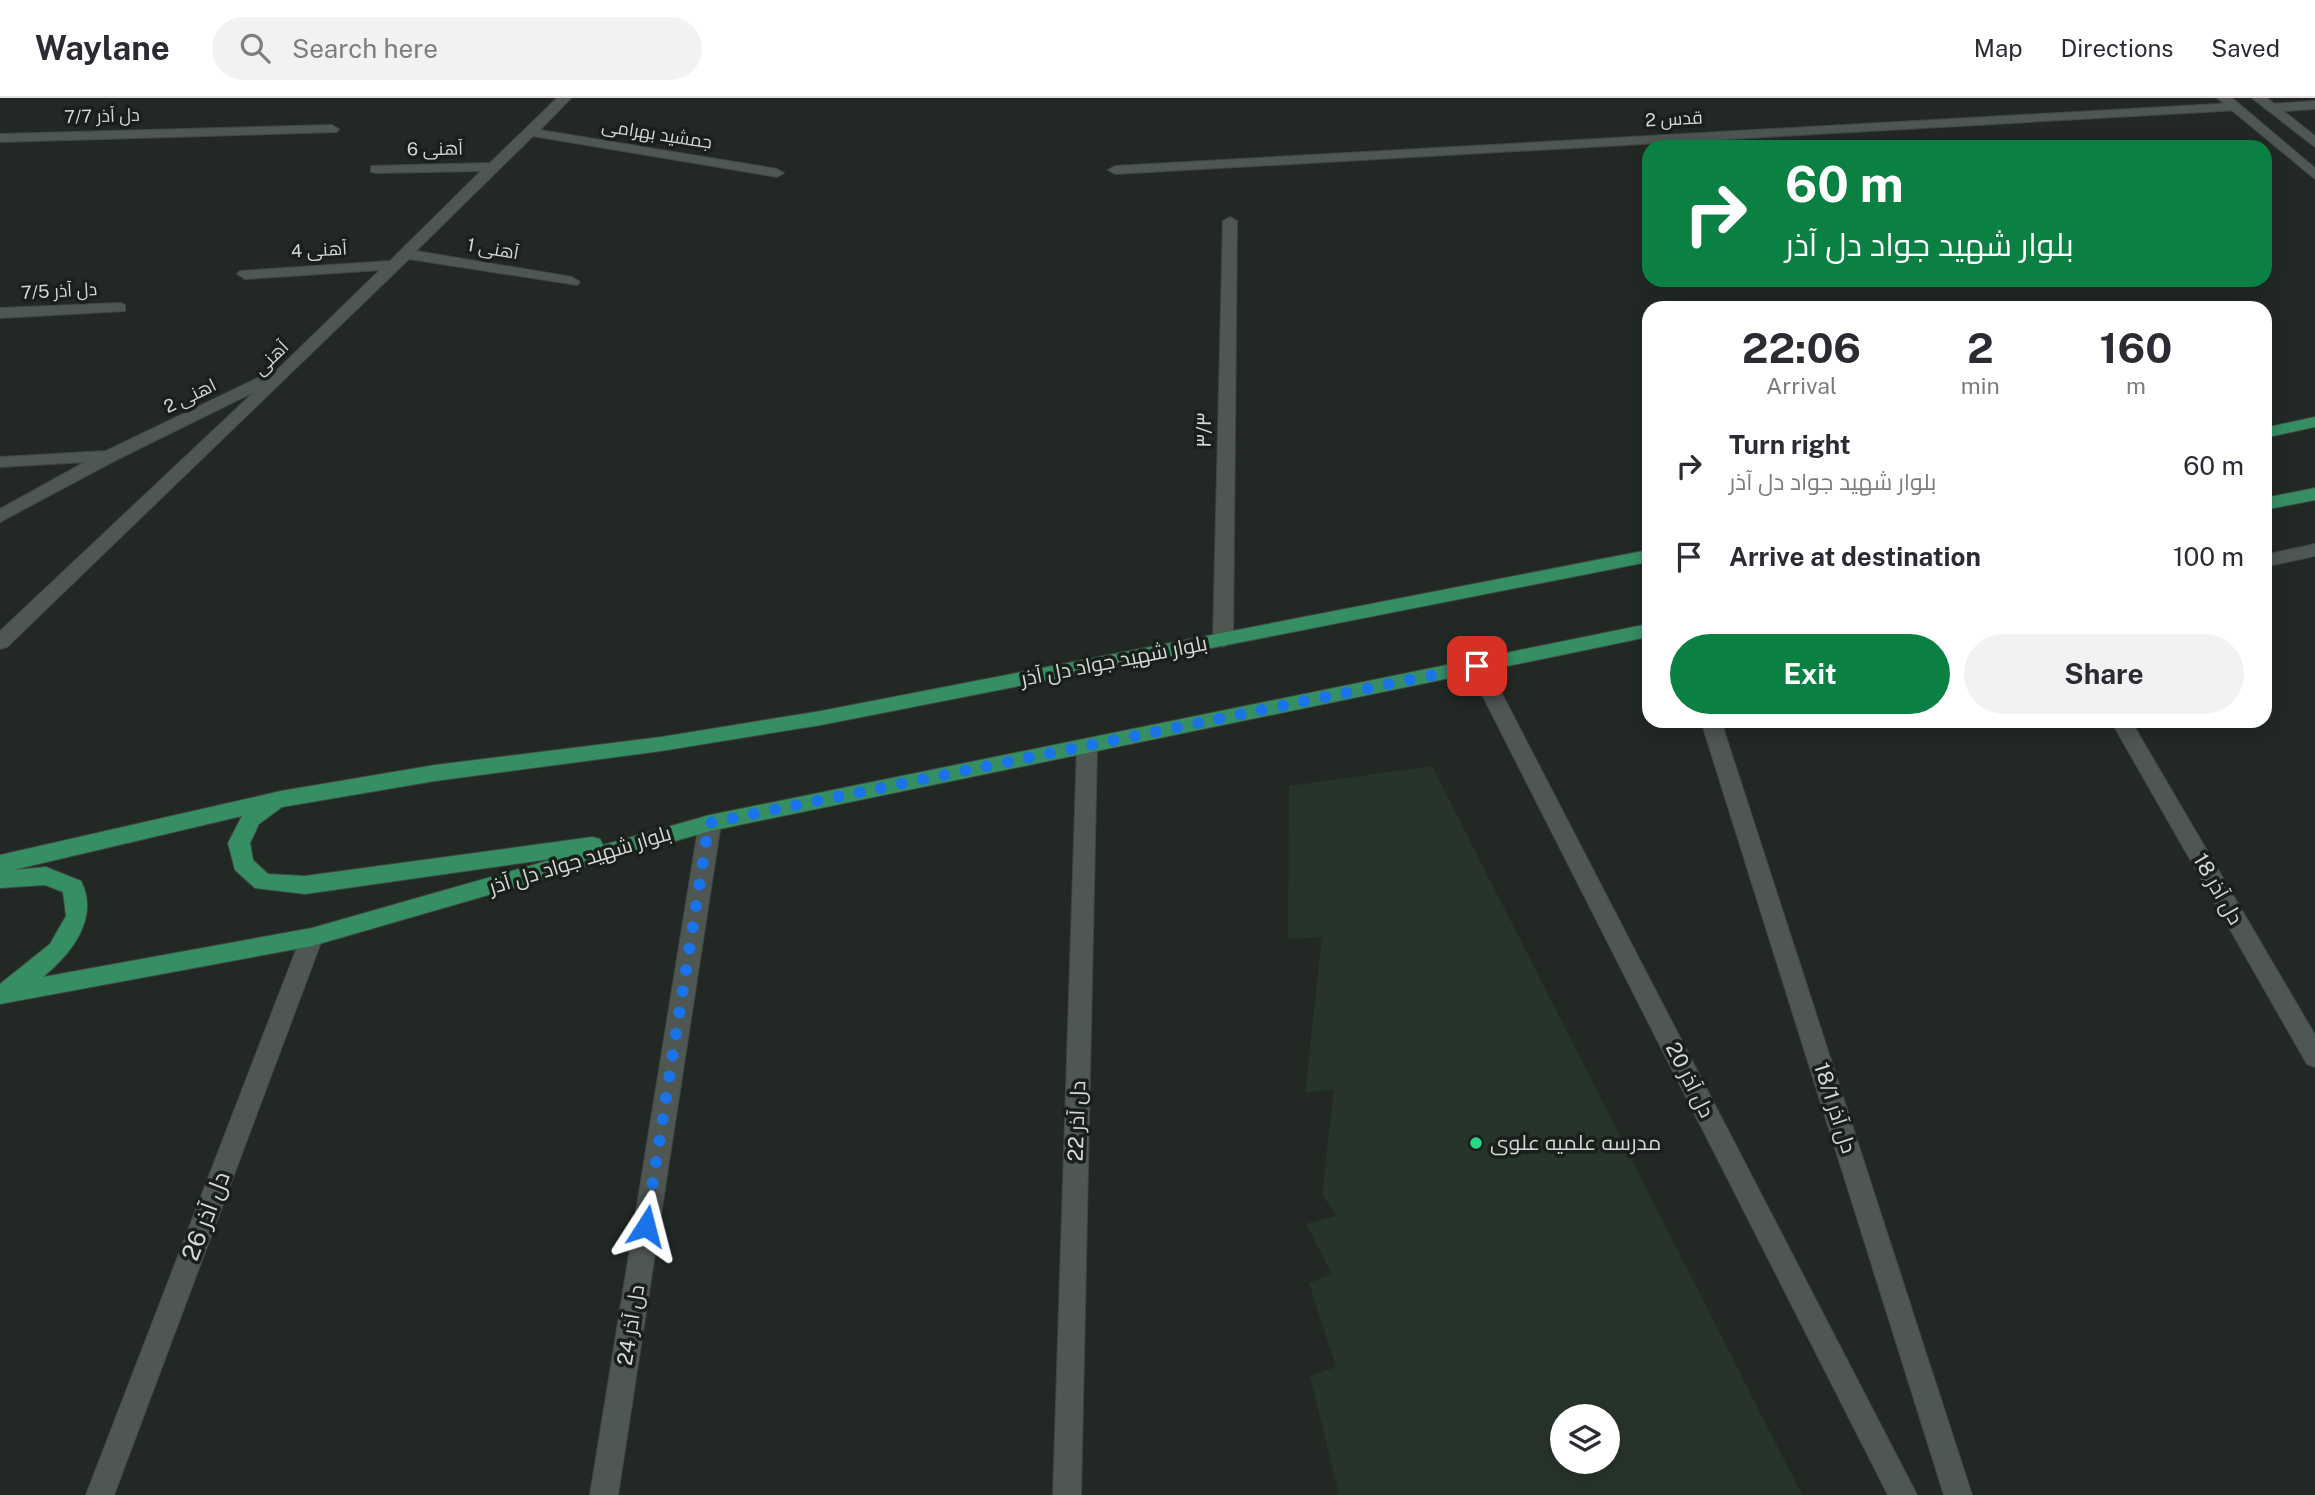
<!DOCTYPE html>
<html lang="en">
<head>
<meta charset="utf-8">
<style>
  body { margin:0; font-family:"Public Sans",Cairo,sans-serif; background:#f2f2f3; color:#2b2b33; height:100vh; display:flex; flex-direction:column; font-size:26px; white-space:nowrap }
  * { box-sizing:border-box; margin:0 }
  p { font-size:23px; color:#7c7c81 }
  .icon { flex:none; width:38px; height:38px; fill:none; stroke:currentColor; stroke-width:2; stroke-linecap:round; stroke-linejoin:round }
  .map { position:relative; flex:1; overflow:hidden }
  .side { position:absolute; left:1642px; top:203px; width:630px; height:427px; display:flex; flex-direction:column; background:#fff; border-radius:21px; box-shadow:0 4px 18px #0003 }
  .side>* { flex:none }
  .guide { position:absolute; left:1642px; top:42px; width:630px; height:147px; border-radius:21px; box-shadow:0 4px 18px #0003; background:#0b8043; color:#fff; overflow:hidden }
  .controls { position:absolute; left:1550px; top:1306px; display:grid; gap:14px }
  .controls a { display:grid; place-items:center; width:70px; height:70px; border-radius:50%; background:#fff; box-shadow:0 4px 18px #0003; font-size:35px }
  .pin { position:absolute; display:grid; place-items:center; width:60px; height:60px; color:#fff; margin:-30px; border-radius:14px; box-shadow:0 4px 10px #0006 }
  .me { position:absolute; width:77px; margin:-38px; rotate:9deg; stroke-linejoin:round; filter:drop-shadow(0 0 5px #0008) }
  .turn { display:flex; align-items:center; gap:24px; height:147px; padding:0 28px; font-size:32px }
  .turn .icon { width:91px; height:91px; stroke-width:2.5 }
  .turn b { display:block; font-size:49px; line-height:60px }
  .eta { display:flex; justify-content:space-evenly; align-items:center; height:119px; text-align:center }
  .eta b { font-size:42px; font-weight:700; line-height:49px }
  .action { display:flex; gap:14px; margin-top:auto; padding:14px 28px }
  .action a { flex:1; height:80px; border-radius:42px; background:#0b8043; color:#fff; font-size:28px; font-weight:700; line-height:80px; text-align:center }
  .action a+a { background:#f2f2f3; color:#2b2b33 }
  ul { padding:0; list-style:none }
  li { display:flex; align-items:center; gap:21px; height:91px; padding:0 28px }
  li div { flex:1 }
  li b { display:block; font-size:26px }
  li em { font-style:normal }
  header { display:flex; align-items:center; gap:42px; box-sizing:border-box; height:98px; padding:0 35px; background:#fff; border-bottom:2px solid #e1e1e2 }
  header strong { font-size:33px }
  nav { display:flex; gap:38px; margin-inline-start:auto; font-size:24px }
  .search { width:490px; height:63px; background:#f2f2f3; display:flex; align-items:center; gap:18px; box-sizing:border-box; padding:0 24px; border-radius:38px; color:#7c7c81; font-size:26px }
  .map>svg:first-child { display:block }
  .built { fill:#27342b; fill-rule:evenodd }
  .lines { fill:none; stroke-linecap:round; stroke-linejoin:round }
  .lane-casing { stroke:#404642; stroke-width:2 }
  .street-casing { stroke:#404642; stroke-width:2 }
  .secondary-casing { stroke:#404642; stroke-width:2 }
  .primary-casing { stroke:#404642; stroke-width:2 }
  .lane { fill:#4f5752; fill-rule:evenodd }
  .street { fill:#4f5752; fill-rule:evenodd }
  .secondary { fill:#4f5752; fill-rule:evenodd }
  .primary { fill:#368f63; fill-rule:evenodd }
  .route { stroke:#1a73e8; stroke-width:12; stroke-dasharray:0 21.6 }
  .poi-dot { fill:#27d885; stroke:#191f1b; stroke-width:2.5 }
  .labels { text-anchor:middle; stroke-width:7; stroke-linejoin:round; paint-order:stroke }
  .far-street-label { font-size:18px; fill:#d4d9d6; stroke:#191f1b }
  .street-label { font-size:21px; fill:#d4d9d6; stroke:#191f1b }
  .poi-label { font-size:21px; fill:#d4d9d6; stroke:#191f1b; text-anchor:start }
  .near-street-label { font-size:24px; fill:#d4d9d6; stroke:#191f1b }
</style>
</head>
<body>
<header>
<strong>Waylane</strong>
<div class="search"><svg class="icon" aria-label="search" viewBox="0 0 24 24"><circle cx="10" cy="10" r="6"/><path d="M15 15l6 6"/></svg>Search here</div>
<nav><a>Map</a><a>Directions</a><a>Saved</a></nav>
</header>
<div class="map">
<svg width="2315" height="1397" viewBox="0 0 2315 1397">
  <rect width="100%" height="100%" fill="#222925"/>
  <path class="built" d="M1432,668L1802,1397H1339L1310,1278L1336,1269L1309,1185L1332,1176L1306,1126L1336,1118L1322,1096L1334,992L1305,994L1322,839L1288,841L1289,688ZM1563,1318H1608V1363H1563Z"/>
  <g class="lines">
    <defs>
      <path id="lane" d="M2315,446V458L2264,469V457Z"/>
      <path id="street" d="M557,0H571L540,32L777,71L784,75L777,79L533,38L416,153L572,179L580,184L577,187L409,161L7,549L0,551V533L254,294L116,362L0,424V411L85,364L0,369V359L106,353L264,277L273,276L380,172L245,181L237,176L240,173L390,163L481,73L376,75L371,74V68L490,65Z
        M2315,3V11L2271,14L2264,10L2271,6Z
        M2235,5L2240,6V12L1115,76L1108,72L1115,68Z
        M332,27L339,31L337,34L0,44V36Z
        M1230,119L1237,123L1233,542L1223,549L1213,542L1223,123Z
        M120,205L125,207V213L0,220V210Z
        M1477,560L1487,567L1917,1397H1888L1467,567Z
        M1701,623H1721L1972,1397H1944Z
        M2111,623H2131L2315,937V969L2307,966Z
        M1087,641L1094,644L1097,649L1081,1397H1053L1077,649L1080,644Z
        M710,717L718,719L721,725L618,1397H590L699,725L702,719Z
        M312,830L320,833L323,839L114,1397H86L301,839L304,833Z"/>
      <path id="secondary" d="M2217,0H2232L2315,70V81Z
        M2252,0H2267L2315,38V49Z"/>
      <path id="primary" d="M2315,319V329L2264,340V330Z
        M2315,390V402L2264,412V400Z
        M1648,452V464L821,627L661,653L435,683L282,709L259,726L250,745L253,762L268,776L305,778L592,739L600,741L603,747L710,717L1648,526V539L710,733L312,848L0,906V886L50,846L66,818L63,794L45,787L0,790V757L281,693L435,667L661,639L821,613ZM242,718L228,745L235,772L255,790L305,796L557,760L312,830L43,879C71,856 100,820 81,783L46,769L13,772Z"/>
    </defs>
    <use href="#lane" class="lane-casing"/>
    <use href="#street" class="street-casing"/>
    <use href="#secondary" class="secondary-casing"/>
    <use href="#primary" class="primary-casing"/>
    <use href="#lane" class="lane"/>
    <use href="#street" class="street"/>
    <use href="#secondary" class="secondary"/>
    <use href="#primary" class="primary"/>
  </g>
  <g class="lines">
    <path class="route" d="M646,1128L709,725L1477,568"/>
  </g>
  <circle class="poi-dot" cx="1476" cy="1045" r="7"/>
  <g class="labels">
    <g class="far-street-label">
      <text transform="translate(102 18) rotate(-2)" y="6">دل آذر 7/7</text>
      <text transform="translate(1674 21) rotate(-3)" y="6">قدس 2</text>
      <text transform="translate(657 36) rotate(9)" y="6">جمشید بهرامی</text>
      <text transform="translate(435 51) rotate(-1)" y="6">آهنی 6</text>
      <text transform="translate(493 151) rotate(10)" y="6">آهنی 1</text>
      <text transform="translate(319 152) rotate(-3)" y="6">آهنی 4</text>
      <text transform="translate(59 193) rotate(-3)" y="6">دل آذر 7/5</text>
      <text transform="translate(271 260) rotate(-44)" y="6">آهنی</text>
      <text transform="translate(190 298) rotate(-26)" y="6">اهنی 2</text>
    </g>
    <g class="street-label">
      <text transform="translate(1204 332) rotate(-89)" y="7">۳/۳</text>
      <text transform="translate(1114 563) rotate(-11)" y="7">بلوار شهید جواد دل آذر</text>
      <text transform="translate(580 762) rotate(-17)" y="7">بلوار شهید جواد دل آذر</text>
      <text transform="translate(2218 791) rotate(60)" y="7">دل آذر 18</text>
      <text transform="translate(1690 982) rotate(63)" y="7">دل آذر 20</text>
      <text transform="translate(1835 1010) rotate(72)" y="7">دل آذر 18/1</text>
      <text transform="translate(1077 1023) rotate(-88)" y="7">دل آذر 22</text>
      <text transform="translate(631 1227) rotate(-81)" y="7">دل آذر 24</text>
    </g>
    <g class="poi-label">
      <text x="1490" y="1052">مدرسه علمیه علوی</text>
    </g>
    <g class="near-street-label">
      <text transform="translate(206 1118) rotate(-69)" y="8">دل آذر 26</text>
    </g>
  </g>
</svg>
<div class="controls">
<a><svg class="icon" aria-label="layers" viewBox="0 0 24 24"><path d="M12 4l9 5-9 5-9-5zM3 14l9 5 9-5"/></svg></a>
</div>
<div class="pin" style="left:1477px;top:568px;background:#d93025"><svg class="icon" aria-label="arrive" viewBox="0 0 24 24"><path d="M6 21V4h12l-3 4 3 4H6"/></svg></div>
<svg class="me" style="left:646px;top:1128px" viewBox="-20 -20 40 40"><path d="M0-17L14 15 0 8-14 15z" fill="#1a73e8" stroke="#fff" stroke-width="4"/></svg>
<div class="guide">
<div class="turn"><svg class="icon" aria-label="right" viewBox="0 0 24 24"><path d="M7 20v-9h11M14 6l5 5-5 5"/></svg><div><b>60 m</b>بلوار شهید جواد دل آذر</div></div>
</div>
<section class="side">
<div class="eta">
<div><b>22:06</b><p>Arrival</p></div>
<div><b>2</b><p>min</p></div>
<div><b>160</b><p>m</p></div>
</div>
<ul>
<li><svg class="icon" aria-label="right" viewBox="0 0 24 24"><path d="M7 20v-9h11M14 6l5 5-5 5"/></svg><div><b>Turn right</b><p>بلوار شهید جواد دل آذر</p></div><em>60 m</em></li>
<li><svg class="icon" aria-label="arrive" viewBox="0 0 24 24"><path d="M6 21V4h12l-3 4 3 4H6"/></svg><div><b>Arrive at destination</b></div><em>100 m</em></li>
</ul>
<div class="action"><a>Exit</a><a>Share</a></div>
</section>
</div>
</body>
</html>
